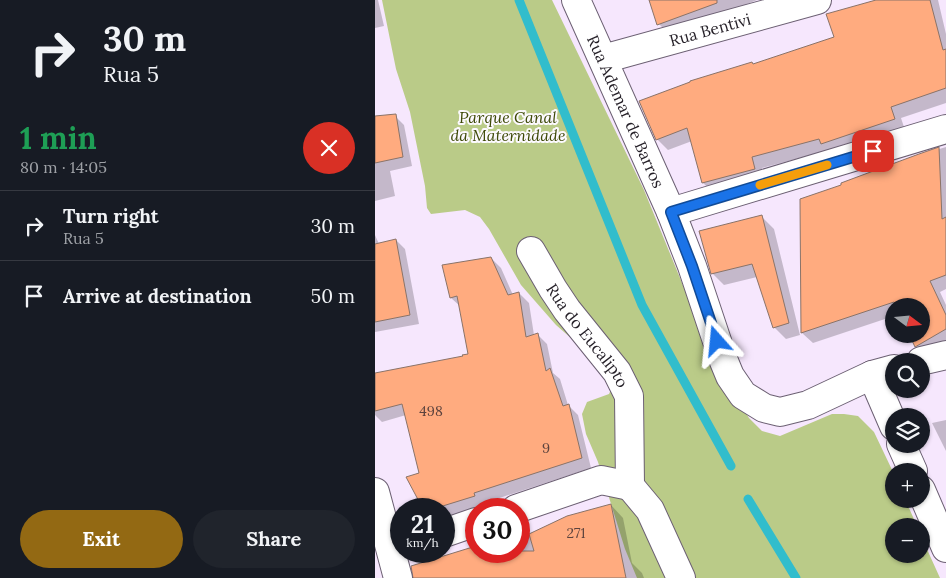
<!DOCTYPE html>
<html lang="en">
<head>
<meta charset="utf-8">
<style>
  body { margin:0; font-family:Lora,serif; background:#20242c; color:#f1f3f6; height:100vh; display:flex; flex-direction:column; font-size:19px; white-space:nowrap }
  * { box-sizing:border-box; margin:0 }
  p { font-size:16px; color:#9ea1a6 }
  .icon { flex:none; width:28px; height:28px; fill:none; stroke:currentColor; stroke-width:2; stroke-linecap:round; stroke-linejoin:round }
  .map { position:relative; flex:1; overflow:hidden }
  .details { display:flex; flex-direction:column; background:#171b24; width:375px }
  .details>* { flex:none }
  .guide { background:#171b24; color:#f1f3f6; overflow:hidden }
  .needle { width:32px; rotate:106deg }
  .tools { position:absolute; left:510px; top:298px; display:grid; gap:10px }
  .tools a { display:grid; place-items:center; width:45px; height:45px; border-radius:50%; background:#171b24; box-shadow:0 1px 4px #0004; font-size:25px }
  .speed { position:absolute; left:15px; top:498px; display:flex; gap:10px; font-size:25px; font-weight:700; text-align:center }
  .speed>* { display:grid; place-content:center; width:65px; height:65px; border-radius:50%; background:#171b24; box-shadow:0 1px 4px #0004; line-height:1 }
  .speed small { font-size:12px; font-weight:400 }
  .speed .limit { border:8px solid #d22; background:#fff; color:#111 }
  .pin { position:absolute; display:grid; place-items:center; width:42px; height:42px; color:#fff; margin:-21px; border-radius:10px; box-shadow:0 2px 8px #0006 }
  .me { position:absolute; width:55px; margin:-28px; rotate:342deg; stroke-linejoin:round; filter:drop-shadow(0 0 4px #0008) }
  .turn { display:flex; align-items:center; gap:18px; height:105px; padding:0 20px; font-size:22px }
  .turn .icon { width:65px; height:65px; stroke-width:2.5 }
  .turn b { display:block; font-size:35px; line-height:42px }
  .round { display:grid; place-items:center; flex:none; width:52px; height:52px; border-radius:26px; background:#20242c }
  .overview { display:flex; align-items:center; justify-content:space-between; height:85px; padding:0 20px }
  h1 { font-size:30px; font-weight:700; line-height:38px; color:#1e9e55 }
  .primary-button { display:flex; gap:10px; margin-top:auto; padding:10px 20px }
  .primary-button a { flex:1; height:58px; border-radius:30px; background:#936913; color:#fff; font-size:20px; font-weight:700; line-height:58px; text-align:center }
  .primary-button a+a { background:#20242c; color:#f1f3f6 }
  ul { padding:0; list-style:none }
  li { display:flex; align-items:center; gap:15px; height:70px; padding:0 20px; border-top:1px solid #363941 }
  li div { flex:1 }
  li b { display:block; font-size:19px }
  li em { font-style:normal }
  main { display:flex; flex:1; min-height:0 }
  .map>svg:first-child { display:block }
  .park { fill:#bacb88 }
  .shadow { fill:#0003 }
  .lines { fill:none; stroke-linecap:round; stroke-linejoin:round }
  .stream { stroke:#31bdcc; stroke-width:9 }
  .building { fill:#ffab7f; stroke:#8a7368 }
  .minor-casing { stroke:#6c6073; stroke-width:30 }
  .minor { stroke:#fff; stroke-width:28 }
  .route-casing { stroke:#114b97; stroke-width:12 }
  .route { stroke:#1a73e8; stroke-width:9 }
  .slow { stroke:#f59e0b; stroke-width:9 }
  .labels { text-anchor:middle; stroke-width:4; stroke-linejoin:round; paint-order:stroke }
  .number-label { font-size:14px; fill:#5b423d }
  .street-label { font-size:16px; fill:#241f27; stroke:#fcf9fe }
  .park-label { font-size:16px; font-style:italic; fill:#3d4906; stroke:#fcf9fe }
</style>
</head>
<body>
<main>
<section class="details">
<div class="guide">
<div class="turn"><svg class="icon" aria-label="right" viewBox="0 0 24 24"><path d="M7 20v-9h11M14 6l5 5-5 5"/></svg><div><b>30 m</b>Rua 5</div></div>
</div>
<div class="overview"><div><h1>1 min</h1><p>80 m · 14:05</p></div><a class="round" style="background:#d93025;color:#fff"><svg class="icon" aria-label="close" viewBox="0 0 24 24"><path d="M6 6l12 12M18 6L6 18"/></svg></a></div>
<ul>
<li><svg class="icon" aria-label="right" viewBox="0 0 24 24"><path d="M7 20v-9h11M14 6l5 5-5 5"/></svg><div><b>Turn right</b><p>Rua 5</p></div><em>30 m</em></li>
<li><svg class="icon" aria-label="arrive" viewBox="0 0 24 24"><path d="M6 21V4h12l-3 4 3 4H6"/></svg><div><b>Arrive at destination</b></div><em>50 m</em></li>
</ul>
<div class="primary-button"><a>Exit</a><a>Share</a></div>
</section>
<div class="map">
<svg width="571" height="578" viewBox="0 0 571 578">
  <rect width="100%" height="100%" fill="#f6e7fd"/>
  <path class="park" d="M7,0H177L269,190L339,361L374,418L387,431L405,436L457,414H469L483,416L499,432L519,474V499H530L542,526H519V554H546V536L565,578H262L250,549L223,462L211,434L207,414L212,402L234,394L238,385L213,353L181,325L146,285L114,229L105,217L90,210L56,214L52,208L50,186L35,112L21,69Z"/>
  <path class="shadow" d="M0,0H3L9,26L0,28Z
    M275,0H382L330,21L293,33L284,24Z
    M505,0H563L571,34V103L526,118L530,130L458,154L454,150L387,168L390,180L339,193L328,183L317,141L293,150L282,139L378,65L460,37Z
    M20,116L29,125L37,166L15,171L20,196L0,201V117Z
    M571,147V289L565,292L571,305V346L552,356L541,346L536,334H546V306H519V316L438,343L427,333L426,200L468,186L544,155Z
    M387,217L399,229L425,335L411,339L399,327L382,277L349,285L337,273Z
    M0,235L4,244L21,240L30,249L44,324L0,332Z
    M116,258L126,268L138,295L144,293L154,303L159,335L162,334L172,344L178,373L185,379L193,405L203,415L216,468L109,503V506L69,518V509H49L46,473L31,415L7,422L0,415V374L89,357L94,354L86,307L76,298Z
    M571,420V451L557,423Z
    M236,505L248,518L257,563L267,573L269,578H43L39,566L101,547V551H144V540L192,517Z"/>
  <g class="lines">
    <path class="stream" d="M144,0L267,305L356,466
      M373,499L421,578"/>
  </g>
  <path class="building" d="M274,0H342V3L282,25Z
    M501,0H555L568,50L571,49V88L516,107L520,119L446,144L444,139L377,157L380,169L327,183L312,128L281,140L264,101L315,82V81L377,62L378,64L459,37L451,14Z
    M21,114L28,157L0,163V116Z
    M564,147L567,219L571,217V275L555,281L571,315V329L540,347L534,334H546V306H522L519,302L426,333L425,199L466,185V183L544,154Z
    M387,215L414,323L398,328L377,264L336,274L324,231Z
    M21,239L35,315L0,322V244Z
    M116,257L133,295L144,292L151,337L163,333L171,371L175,368L188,406L194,404L207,458L99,493L100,496L58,509H48L31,477L44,473L27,404L0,411V373L88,356L87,355L93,354L82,296L75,298L67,265Z
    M236,504L251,578H38L36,566L101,546V551H159L154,534L192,516Z"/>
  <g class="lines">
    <defs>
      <g id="minor">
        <path id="s1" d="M201,0L296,212L317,266L348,359L355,376L368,395L389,408L405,412L433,405L497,375L519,369"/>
        <path id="s2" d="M228,59L442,0"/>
        <path d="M296,212L571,129"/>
        <path id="s3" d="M156,251L178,289L192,310L242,372L254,396L255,486"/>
        <path d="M546,361L571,355"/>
        <path d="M497,375L519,426"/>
        <path d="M526,444L538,471"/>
        <path d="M255,486L275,510L306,578"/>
        <path d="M546,490L571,548"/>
        <path d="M0,492L23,578"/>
        <path d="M141,509L226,480L255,486"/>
        <path d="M69,533L101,522"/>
      </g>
    </defs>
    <use href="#minor" class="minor-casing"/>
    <use href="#minor" class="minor"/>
  </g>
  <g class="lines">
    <defs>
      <path id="route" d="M342,341L317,266L296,212L498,151"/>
    </defs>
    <use href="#route" class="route-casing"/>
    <use href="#route" class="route"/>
    <path class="slow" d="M385,185L452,165"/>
  </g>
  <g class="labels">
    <g class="number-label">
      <text x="56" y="416">498</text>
      <text x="171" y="453">9</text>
      <text x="201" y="538">271</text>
    </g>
    <g class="street-label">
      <text dy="6" stroke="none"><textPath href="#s2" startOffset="111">Rua Bentivi</textPath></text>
      <text dy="6" stroke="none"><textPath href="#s1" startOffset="122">Rua Ademar de Barros</textPath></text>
      <text dy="6" stroke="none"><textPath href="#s3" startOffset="102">Rua do Eucalipto</textPath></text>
    </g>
    <g class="park-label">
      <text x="133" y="123">Parque Canal<tspan x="133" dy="18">da Maternidade</tspan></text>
    </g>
  </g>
</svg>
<div class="tools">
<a><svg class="needle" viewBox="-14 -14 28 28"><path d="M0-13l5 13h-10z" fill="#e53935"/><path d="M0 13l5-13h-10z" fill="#9ea1a6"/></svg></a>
<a><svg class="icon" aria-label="search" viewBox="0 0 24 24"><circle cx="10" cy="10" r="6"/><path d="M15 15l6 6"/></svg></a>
<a><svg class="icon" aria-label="layers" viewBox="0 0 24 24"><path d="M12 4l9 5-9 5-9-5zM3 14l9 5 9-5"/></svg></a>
<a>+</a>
<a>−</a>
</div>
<div class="speed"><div>21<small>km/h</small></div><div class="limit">30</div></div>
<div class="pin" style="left:498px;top:151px;background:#d93025"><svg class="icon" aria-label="arrive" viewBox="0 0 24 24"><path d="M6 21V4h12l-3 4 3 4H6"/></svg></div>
<svg class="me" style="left:342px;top:341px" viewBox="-20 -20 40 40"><path d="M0-17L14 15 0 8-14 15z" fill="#1a73e8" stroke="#fff" stroke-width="4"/></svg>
</div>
</main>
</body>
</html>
